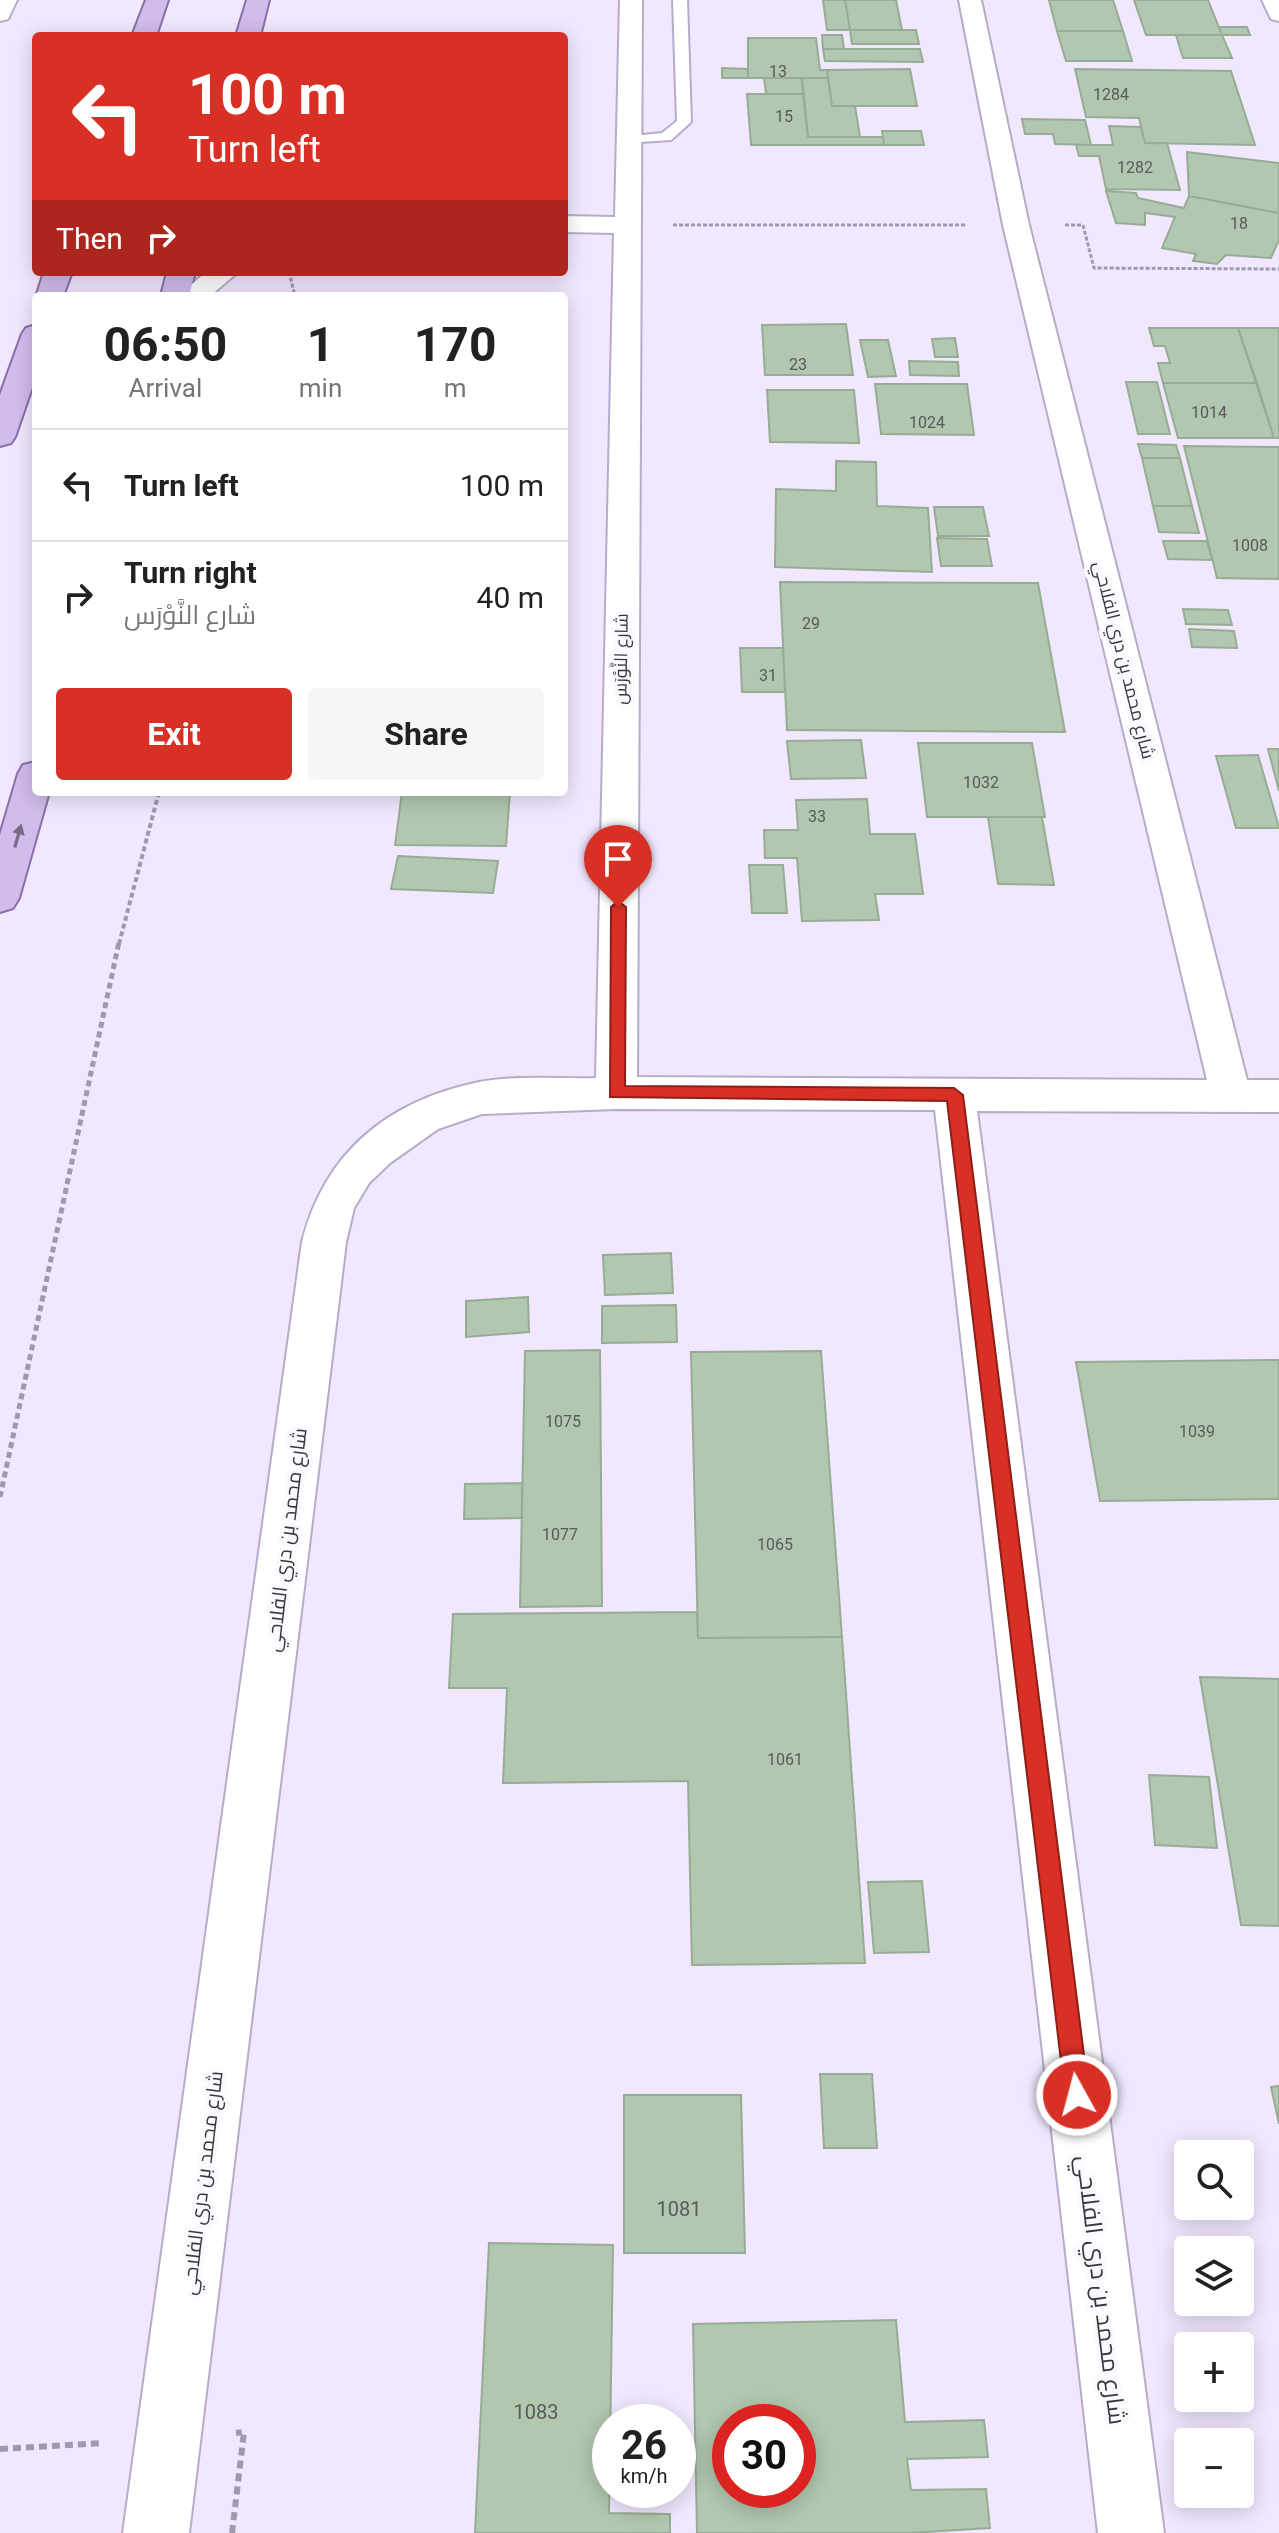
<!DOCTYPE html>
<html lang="en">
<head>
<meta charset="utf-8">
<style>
  body { margin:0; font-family:Roboto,Cairo,sans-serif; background:#f6f6f6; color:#222; height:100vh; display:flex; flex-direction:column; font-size:30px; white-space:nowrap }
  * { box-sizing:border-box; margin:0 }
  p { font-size:26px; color:#767676 }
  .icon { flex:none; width:44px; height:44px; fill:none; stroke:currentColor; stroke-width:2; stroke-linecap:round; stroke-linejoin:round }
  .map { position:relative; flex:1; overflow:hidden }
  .panel { position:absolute; left:32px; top:292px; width:536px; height:504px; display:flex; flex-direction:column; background:#fff; border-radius:8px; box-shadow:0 4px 20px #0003 }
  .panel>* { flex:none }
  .banner { position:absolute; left:32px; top:32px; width:536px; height:244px; border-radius:8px; box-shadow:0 4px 20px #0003; background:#d93025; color:#fff; overflow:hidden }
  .controls { position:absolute; left:1174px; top:2140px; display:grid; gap:16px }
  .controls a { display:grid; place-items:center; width:80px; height:80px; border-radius:8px; background:#fff; box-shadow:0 4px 20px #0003; font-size:40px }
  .speed { position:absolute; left:592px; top:2404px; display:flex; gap:16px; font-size:40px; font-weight:700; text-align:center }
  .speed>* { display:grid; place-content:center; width:104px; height:104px; border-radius:50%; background:#fff; box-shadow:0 4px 20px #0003; line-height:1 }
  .speed small { font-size:20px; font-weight:400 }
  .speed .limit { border:12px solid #d22; background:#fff; color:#111 }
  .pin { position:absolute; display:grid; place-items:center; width:68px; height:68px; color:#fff; margin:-82px -34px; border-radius:50% 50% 50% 0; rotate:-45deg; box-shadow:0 0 8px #0007 }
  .pin .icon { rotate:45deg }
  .me { position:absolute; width:88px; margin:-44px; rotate:353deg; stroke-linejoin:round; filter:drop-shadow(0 0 6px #0008) }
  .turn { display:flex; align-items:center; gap:28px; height:168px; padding:0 24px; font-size:36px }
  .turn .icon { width:104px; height:104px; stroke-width:2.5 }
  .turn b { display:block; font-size:56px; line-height:68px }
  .then { display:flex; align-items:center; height:76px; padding:0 24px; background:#0003; gap:16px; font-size:30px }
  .eta { display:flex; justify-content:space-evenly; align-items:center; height:136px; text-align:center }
  .eta b { font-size:48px; font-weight:700; line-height:56px }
  .button { display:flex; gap:16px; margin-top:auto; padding:16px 24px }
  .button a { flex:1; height:92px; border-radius:8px; background:#d93025; color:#fff; font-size:32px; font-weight:700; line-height:92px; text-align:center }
  .button a+a { background:#f6f6f6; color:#222 }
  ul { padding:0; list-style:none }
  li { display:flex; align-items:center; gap:24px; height:112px; padding:0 24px; border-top:2px solid #e0e0e0 }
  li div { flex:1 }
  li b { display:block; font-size:30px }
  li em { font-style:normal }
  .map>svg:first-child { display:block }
  .building { fill:#b1c7af; stroke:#97ac94; stroke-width:2; fill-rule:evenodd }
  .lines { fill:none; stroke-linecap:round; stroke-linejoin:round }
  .lane-casing { stroke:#b7acc8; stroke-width:4 }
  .street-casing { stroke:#b7acc8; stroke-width:4 }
  .primary-casing { stroke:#8970a8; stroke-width:4 }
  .path-far3 { stroke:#a099ab; stroke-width:3; stroke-dasharray:4 2; stroke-linecap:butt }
  .path-far2 { stroke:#a099ab; stroke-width:4; stroke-dasharray:5 3; stroke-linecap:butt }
  .path-far1 { stroke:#a099ab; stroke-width:5; stroke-dasharray:6 4; stroke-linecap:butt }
  .path { stroke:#a099ab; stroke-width:6; stroke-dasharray:8 5; stroke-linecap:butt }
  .lane { fill:#fff; fill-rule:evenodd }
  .street { fill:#fff; fill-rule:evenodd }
  .primary { fill:#d1bcec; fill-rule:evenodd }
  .oneway { fill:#766c85 }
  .route { fill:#d93025; stroke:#8d1f18; stroke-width:2 }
  .labels { text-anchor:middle; stroke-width:8; stroke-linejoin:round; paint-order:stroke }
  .number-label { font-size:16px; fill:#585a5c }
  .far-street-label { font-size:18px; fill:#3a3641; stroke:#fbf8fe }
  .street-label { font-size:20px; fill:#3a3641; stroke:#fbf8fe }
  .near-number-label { font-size:20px; fill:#585a5c }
  .near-street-label { font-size:24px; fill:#3a3641; stroke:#fbf8fe }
</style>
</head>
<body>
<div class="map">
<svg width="1279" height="2533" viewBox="0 0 1279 2533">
  <rect width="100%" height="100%" fill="#f1e8ff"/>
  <path class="building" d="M823,0H845L850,30H827Z
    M845,0H896L902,30H850Z
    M1049,0H1113L1123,31H1057Z
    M1134,0H1208L1222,35H1146Z
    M1219,27H1247L1250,35H1222Z
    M850,30H916L919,44H852Z
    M1057,31H1123L1132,61H1066Z
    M822,35H842L844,49H823Z
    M1176,35H1222L1232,58H1183Z
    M748,38H816L820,70H827L828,78H748Z
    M823,49H920L923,62L825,61Z
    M722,68L748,69V78H722Z
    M910,69L917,106H832L827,70Z
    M1075,69L1231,71L1255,145L1145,143L1139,118L1086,117Z
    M764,78H802L803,94H766Z
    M802,78H828L832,106H855L860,137H808Z
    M747,94H803L808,137H883L884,145H751Z
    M1022,119L1085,120L1091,145L1055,144L1053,134H1025Z
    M1109,126L1141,127L1145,143H1167L1180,190L1106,189L1099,156H1079L1076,145H1113Z
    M882,131H921L924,145H884Z
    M1187,152L1279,163V213L1189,196Z
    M1106,191L1136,193L1138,198L1184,208L1189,196L1279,213V240L1271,258L1226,255L1217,264L1193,261L1196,254L1162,248L1175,217L1145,213V225L1116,223Z
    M846,324L853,375H765L762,325Z
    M1149,328H1238L1257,383H1163L1158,363H1170L1165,346H1154Z
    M1238,328H1279V438H1274Z
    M955,338L958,357H935L932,339Z
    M860,340H888L896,376L868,377Z
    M909,361L958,362L959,376L910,375Z
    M1126,382H1157L1170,434H1138Z
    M1163,383H1257L1274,438H1178Z
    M875,384H967L974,435L881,434Z
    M767,390H854L859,443L770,442Z
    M1138,444L1176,445L1180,458H1142Z
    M1184,446L1279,447V579L1217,578Z
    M1142,458H1180L1192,506H1153Z
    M836,461L876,462L877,506L928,508L932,572L775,567L776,489L836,491Z
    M1153,506H1192L1199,533L1159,532Z
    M934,507H983L989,536H938Z
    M937,538L987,539L992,566H941Z
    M1163,541H1207L1212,560L1168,559Z
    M780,582L1038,583L1065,732L787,730Z
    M1183,609L1228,610L1232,625L1186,624Z
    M1189,629L1234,631L1237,648L1192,647Z
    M740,648H783L785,692H742Z
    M861,740L866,778L791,779L787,741Z
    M918,743H1032L1045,817H927Z
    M1268,749H1279V791Z
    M1258,755L1279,827V828H1236L1216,756Z
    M402,792H510L506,846L395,845Z
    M867,799L870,834H915L923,894H875L879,920L802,921L797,858H765L764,830H798L796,800Z
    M988,817H1042L1054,885L998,884Z
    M398,856L498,861L493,893L391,889Z
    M749,865H783L787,913H752Z
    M671,1253L673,1293L605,1295L603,1255Z
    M528,1297L529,1332L466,1337V1301Z
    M676,1305L677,1342L602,1343V1306Z
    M600,1350L602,1606L520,1607L525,1351Z
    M821,1351L842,1637L698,1638L691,1352Z
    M1279,1360V1499L1100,1501L1076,1362Z
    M522,1483V1518L464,1519L465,1484Z
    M697,1612L698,1638L842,1637L865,1963L692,1965L688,1781L503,1783L507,1688H449L453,1614Z
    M1200,1677L1279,1679V1926L1241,1925Z
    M1149,1775L1209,1777L1217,1848L1155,1845Z
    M922,1881L929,1952L874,1953L868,1882Z
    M820,2074H872L877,2148H824Z
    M1279,2086V2124L1271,2087Z
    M624,2095H741L745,2253H624Z
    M489,2243L613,2245L609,2513L670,2514V2533H475Z
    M896,2320L905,2422L984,2420L988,2457L907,2459L911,2490L986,2489L990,2528L910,2533H697L693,2324ZM730,2422H798V2490H730Z"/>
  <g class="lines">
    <defs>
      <path id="lane" d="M673,0H687L691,122L671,140L624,143V137L662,133L677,121Z"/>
      <path id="street" d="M0,0H17L8,19L0,21Z
        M620,0H642L637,1077L1207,1080L1003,225L959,0H981L1029,225L1247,1080H1279V1112L977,1111L1164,2533H1098L935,1110L616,1109L482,1114L438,1129L390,1163L369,1183L354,1208L346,1242L189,2533H123L302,1242C325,1152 388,1101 479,1082C515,1075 558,1079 596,1078L614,233L564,232V216L615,217Z
        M1262,0H1279V21L1271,19Z
        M206,272H238L210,296H178Z"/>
      <path id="primary" d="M146,0H168L156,36H132Z
        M247,0H269L260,36H236Z
        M44,272H72L63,296L36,297Z
        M167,272H195L189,296H161Z
        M36,325V376L15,437L11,443L0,446V395L22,334L26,328Z
        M36,762V792H49L19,898L13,908L0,912V835L18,774L23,765Z"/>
    </defs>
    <use href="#lane" class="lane-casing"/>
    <use href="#street" class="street-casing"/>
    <use href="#primary" class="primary-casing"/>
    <path class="path-far3" d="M673,225H967
      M1065,225H1083L1094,268L1279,269
      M289,272L295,296"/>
    <path class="path-far2" d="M119,944L159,792"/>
    <path class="path-far1" d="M0,1497L119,942"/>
    <path class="path" d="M0,2449L102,2443
      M232,2533L244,2432L236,2433"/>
    <use href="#lane" class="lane"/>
    <use href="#street" class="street"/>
    <use href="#primary" class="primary"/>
  </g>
  <defs><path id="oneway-solid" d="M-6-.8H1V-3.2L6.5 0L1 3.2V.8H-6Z" transform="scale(2)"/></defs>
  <use class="oneway" href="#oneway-solid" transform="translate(18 836) rotate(-74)"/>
  <path class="route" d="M618,901L626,907L625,1086L954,1088L963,1095L1089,2095L1086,2104L1077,2107L1069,2104L1065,2095L947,1101L610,1097L611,907Z"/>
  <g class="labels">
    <g class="number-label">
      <text x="778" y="77">13</text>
      <text x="1111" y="100">1284</text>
      <text x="784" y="122">15</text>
      <text x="1135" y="173">1282</text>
      <text x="1239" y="229">18</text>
      <text x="798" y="370">23</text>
      <text x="1209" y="418">1014</text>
      <text x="927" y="428">1024</text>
      <text x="1250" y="551">1008</text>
      <text x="811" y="629">29</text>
      <text x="768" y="681">31</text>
      <text x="981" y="788">1032</text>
      <text x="817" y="822">33</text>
      <text x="563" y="1427">1075</text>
      <text x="1197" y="1437">1039</text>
      <text x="560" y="1540">1077</text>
      <text x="775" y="1550">1065</text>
      <text x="785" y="1765">1061</text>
    </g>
    <g class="far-street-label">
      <text transform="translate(621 659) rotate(-89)" y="6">شارع النَّوْرَس</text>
      <text transform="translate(1124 660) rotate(76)" y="6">شارع محمد بن دري الفلاحي</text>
    </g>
    <g class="street-label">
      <text transform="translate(286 1540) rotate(-83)" y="7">شارع محمد بن دري الفلاحي</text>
      <text transform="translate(202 2183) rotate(-83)" y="7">شارع محمد بن دري الفلاحي</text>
    </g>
    <g class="near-number-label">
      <text x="679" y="2216">1081</text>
      <text x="536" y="2419">1083</text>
    </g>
    <g class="near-street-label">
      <text transform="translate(1101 2290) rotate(83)" y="8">شارع محمد بن دري الفلاحي</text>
    </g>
  </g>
</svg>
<div class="controls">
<a><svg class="icon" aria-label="search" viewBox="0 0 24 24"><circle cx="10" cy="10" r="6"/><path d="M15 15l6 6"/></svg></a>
<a><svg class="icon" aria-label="layers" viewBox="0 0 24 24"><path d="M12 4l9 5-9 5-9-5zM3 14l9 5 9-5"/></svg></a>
<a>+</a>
<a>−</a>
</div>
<div class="speed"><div>26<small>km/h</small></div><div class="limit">30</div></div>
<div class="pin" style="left:618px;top:907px;background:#d93025"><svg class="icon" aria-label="arrive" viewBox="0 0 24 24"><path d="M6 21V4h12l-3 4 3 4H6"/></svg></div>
<svg class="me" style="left:1077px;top:2095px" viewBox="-20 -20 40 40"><circle r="17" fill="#d93025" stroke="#fff" stroke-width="3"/><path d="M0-11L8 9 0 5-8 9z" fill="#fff"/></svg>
<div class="banner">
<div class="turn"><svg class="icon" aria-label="left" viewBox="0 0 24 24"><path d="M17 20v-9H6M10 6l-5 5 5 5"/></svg><div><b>100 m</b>Turn left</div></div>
<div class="then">Then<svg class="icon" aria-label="right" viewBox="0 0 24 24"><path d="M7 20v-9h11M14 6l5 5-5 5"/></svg></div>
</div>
<section class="panel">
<div class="eta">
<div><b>06:50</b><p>Arrival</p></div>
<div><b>1</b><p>min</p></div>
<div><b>170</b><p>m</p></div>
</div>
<ul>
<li><svg class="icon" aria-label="left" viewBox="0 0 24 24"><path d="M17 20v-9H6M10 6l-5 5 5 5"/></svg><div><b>Turn left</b></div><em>100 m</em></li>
<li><svg class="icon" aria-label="right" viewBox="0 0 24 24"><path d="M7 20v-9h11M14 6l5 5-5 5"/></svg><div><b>Turn right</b><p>شارع النَّوْرَس</p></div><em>40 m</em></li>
</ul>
<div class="button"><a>Exit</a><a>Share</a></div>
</section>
</div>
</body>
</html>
